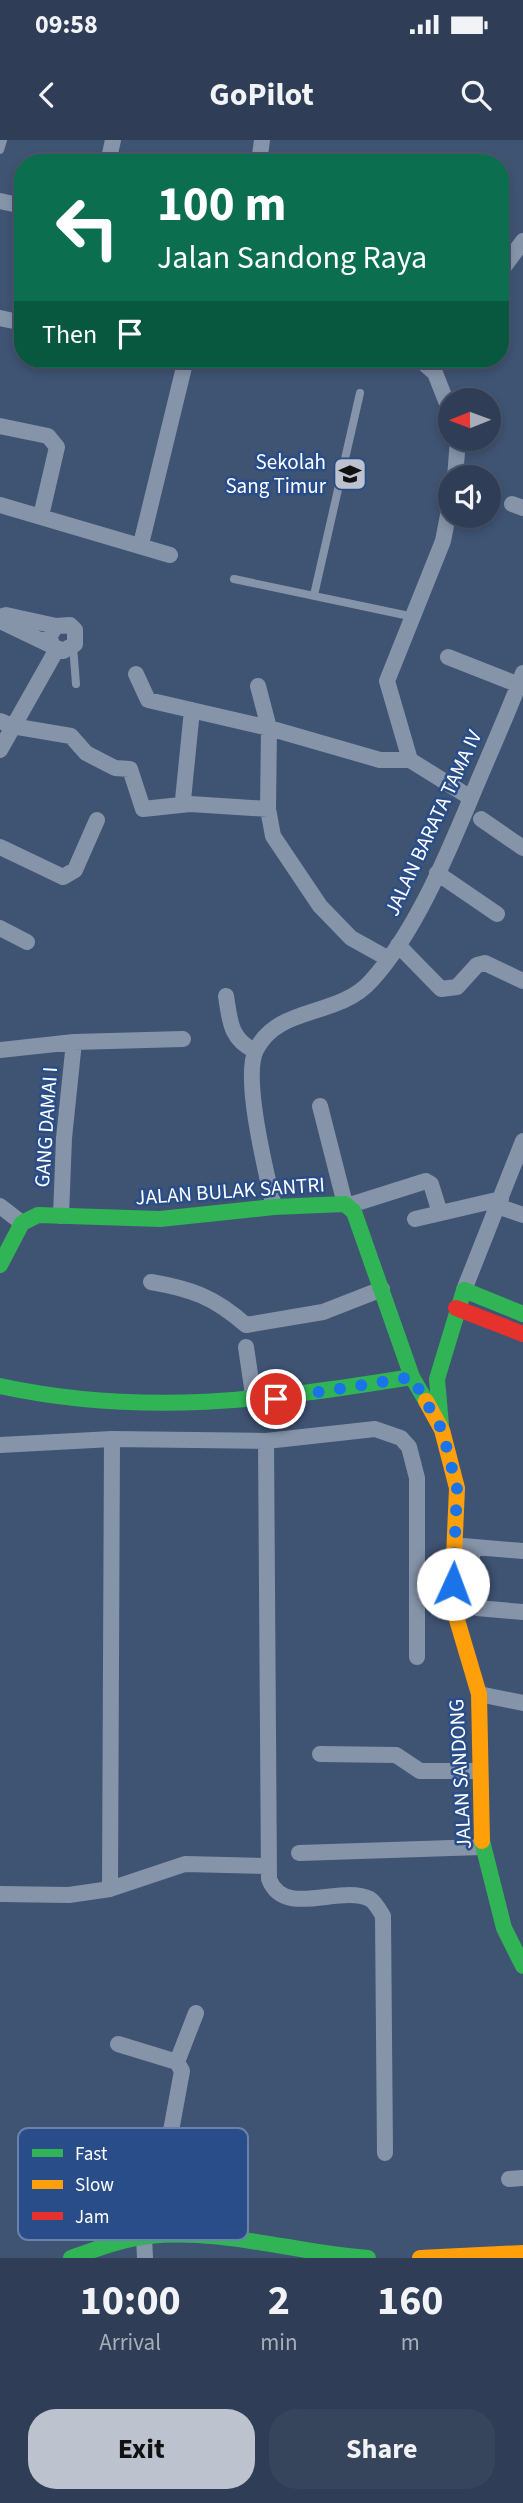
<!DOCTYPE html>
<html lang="en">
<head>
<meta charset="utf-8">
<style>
  body { margin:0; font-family:"Source Sans 3",sans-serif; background:#37455c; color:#f1f3f6; height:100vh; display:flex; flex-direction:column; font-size:26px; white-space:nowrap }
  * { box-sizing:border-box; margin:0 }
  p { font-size:23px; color:#a7aeb9 }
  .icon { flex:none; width:38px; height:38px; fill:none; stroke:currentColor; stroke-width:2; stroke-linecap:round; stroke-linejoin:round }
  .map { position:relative; height:2118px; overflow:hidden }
  .drawer { display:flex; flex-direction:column; background:#2f3e56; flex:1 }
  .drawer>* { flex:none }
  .guide { position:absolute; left:14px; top:14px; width:495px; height:214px; border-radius:28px; box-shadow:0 4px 10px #0003,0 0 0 2px #4a576c; background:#0b6e4f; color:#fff; overflow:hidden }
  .needle { width:46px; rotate:269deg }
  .tools { position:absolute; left:438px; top:248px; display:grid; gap:14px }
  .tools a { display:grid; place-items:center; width:63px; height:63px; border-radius:50%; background:#2f3e56; box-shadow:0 4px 10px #0003,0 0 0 2px #4a576c; font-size:35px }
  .pin { position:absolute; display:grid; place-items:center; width:60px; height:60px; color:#fff; margin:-30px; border:4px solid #fff; border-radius:50%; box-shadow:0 2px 7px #0007 }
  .me { position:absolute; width:77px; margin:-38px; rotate:2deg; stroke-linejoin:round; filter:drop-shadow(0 0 5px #0008) }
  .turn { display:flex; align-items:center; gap:24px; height:147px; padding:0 28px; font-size:32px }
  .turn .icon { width:91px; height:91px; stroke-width:2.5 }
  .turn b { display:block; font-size:49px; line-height:60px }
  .then { display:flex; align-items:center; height:66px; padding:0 28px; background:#0003; gap:14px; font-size:26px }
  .eta { display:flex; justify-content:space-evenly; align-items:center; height:119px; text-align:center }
  .eta b { font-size:42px; font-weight:700; line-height:49px }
  .action { display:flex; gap:14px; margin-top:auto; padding:14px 28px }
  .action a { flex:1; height:80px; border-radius:28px; background:#bcc3ce; color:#111; font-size:28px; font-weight:700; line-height:80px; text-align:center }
  .action a+a { background:#37455c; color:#f1f3f6 }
  .status { display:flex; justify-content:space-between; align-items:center; height:49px; padding:0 35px; background:#2f3e56; direction:ltr }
  .status svg { height:19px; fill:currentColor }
  header { display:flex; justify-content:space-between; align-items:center; height:91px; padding:0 28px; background:#2f3e56; font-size:32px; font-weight:700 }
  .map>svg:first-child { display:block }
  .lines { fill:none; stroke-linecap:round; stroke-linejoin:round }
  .lane { stroke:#8694a9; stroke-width:8 }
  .street { stroke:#8694a9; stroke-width:16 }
  .fast { stroke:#30b455; stroke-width:16 }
  .slow { stroke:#ff9f0a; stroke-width:16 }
  .jam { stroke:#e5322d; stroke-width:16 }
  .route { stroke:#1a73e8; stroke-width:12; stroke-dasharray:0 21.6 }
  .labels { text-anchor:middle; stroke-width:5; stroke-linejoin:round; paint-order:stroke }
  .poi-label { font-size:21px; fill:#fff; stroke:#294d89; text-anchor:end }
  .street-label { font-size:21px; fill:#fff; stroke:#294d89 }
  .key { fill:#294d89; stroke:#6982ac; stroke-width:2 }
  .key-label { font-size:19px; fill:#fff }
</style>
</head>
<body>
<div class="status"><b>09:58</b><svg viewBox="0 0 49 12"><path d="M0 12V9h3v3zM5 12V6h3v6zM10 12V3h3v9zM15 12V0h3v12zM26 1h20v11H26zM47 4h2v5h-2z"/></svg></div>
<header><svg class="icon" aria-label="back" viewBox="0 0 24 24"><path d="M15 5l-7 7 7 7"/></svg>GoPilot<svg class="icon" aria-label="search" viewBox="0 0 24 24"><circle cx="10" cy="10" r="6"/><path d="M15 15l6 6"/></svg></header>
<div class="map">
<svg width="523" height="2118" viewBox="0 0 523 2118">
  <rect width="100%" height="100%" fill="#3f5373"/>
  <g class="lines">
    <path class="lane" d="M0,10L3,0
      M234,439L414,477
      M314,455L360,253
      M73,506L76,544"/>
    <path class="street" d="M108,23L113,0
      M259,23L262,0
      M0,61L23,66
      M500,132L523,101
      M0,178L23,183
      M165,219L185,224
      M419,219L435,233L450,271
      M0,286L48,296L57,307L41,376
      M455,338L458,299
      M512,364L523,368
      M0,365L170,415
      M450,365L443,401L387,541L410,620L471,658
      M141,404L186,219
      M0,477L6,475L56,486
      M0,481L63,511L75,504V490L70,485L56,486L49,497L52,504
      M448,517L519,545
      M136,534L148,560L269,588L380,620H410
      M258,546L269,588L268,669L273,696L320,766L351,798L387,818
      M192,570L183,660L190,664L268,669
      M0,581L12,586L71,596L86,613L115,628L130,629L143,669L190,664
      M0,610L57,509
      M481,679L523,708
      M0,707L63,737L75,730L97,680
      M437,733L497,774
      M0,788L27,802
      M398,805L441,849L457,847L477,825L485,823L523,841
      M226,856C230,881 230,899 255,911
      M0,910L74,902L183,899
      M320,966L345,1064
      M0,1066L22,1083
      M347,1066L426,1041L431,1044L440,1073
      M497,1066L523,1075
      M274,1067C267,1035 242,938 256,910C278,865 338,878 371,841C417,791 450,708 476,646C492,608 509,571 523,533
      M61,1076L64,998L74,902
      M415,1079L501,1059
      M151,1142C192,1149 214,1157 246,1185L323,1172L382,1149
      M464,1150L523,1001
      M246,1207L254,1261
      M266,1301L269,1739C284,1779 340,1744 370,1759C375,1762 380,1771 383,1776L385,2013
      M0,1305L112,1299L266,1301L375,1289L401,1298L409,1307L417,1338V1517
      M463,1406L523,1411
      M473,1407L468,1458L477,1468L523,1472
      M479,1554L523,1563
      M320,1614L396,1615L420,1631H480
      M299,1713L482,1707
      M110,1749L112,1299
      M0,1754L69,1755L110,1749L185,1724L269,1726
      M118,1904L177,1922L182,1931L166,2018L159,2095
      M177,1922L196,1873
      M509,2039L523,2038
      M144,2096L145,2118"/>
    <path class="fast" d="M0,1125L22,1083L38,1075L160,1079L274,1067L345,1064L354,1072L412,1237L426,1261
      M0,1246C144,1277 268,1260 412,1237
      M441,1285L437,1239L464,1150L523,1174
      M482,1701L504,1788L523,1826
      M71,2118C96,2109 122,2099 149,2096C221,2088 296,2113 368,2118"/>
    <path class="slow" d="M426,1261L442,1290L457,1348L452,1463L479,1554L482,1701
      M420,2118L523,2113"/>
    <path class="jam" d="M456,1168L523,1194"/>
  </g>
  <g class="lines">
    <path class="route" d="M276,1259L412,1237L442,1290L457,1348L453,1444"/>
  </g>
  <defs>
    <symbol id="school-square" viewBox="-11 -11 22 22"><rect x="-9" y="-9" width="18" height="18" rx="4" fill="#bcc3ce" stroke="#294d89"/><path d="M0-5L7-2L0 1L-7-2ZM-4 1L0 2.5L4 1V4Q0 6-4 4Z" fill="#111"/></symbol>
  </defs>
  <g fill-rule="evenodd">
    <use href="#school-square" x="331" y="315" width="38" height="38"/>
  </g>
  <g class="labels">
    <g class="poi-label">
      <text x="326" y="329">Sekolah<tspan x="326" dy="24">Sang Timur</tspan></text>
    </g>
    <g class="street-label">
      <text transform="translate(433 683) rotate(-65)" y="7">JALAN BARATA TAMA IV</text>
      <text transform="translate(46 987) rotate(-86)" y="7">GANG DAMAI I</text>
      <text transform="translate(230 1051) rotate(-4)" y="7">JALAN BULAK SANTRI</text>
      <text transform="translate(460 1634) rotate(-93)" y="7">JALAN SANDONG</text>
    </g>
  </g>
  <rect x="18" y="1988" width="230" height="112" rx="10" class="key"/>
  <rect x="32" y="2009" width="31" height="8" fill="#30b455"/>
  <rect x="32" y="2040" width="31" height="9" fill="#ff9f0a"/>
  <rect x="32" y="2072" width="31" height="8" fill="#e5322d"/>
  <g class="key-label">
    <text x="75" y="2020">Fast</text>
    <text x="75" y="2051">Slow</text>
    <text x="75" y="2083">Jam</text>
  </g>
</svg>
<div class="tools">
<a><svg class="needle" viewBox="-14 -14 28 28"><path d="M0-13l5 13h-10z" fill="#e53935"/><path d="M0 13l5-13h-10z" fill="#a7aeb9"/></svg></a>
<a><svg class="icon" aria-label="sound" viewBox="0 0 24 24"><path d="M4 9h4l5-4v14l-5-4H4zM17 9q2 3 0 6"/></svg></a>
</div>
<div class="pin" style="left:276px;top:1259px;background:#d93025"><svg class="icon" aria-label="arrive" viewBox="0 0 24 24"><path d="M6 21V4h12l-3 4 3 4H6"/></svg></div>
<svg class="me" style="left:453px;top:1444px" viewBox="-20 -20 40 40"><circle r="19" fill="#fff"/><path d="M0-13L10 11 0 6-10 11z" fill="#1a73e8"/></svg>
<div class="guide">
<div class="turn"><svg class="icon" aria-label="left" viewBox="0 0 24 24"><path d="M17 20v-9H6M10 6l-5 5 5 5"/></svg><div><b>100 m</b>Jalan Sandong Raya</div></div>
<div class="then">Then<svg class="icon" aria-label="arrive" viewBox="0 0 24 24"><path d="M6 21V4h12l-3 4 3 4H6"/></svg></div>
</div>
</div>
<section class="drawer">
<div class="eta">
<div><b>10:00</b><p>Arrival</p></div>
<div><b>2</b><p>min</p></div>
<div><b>160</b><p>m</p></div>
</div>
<div class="action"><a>Exit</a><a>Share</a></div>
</section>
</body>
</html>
